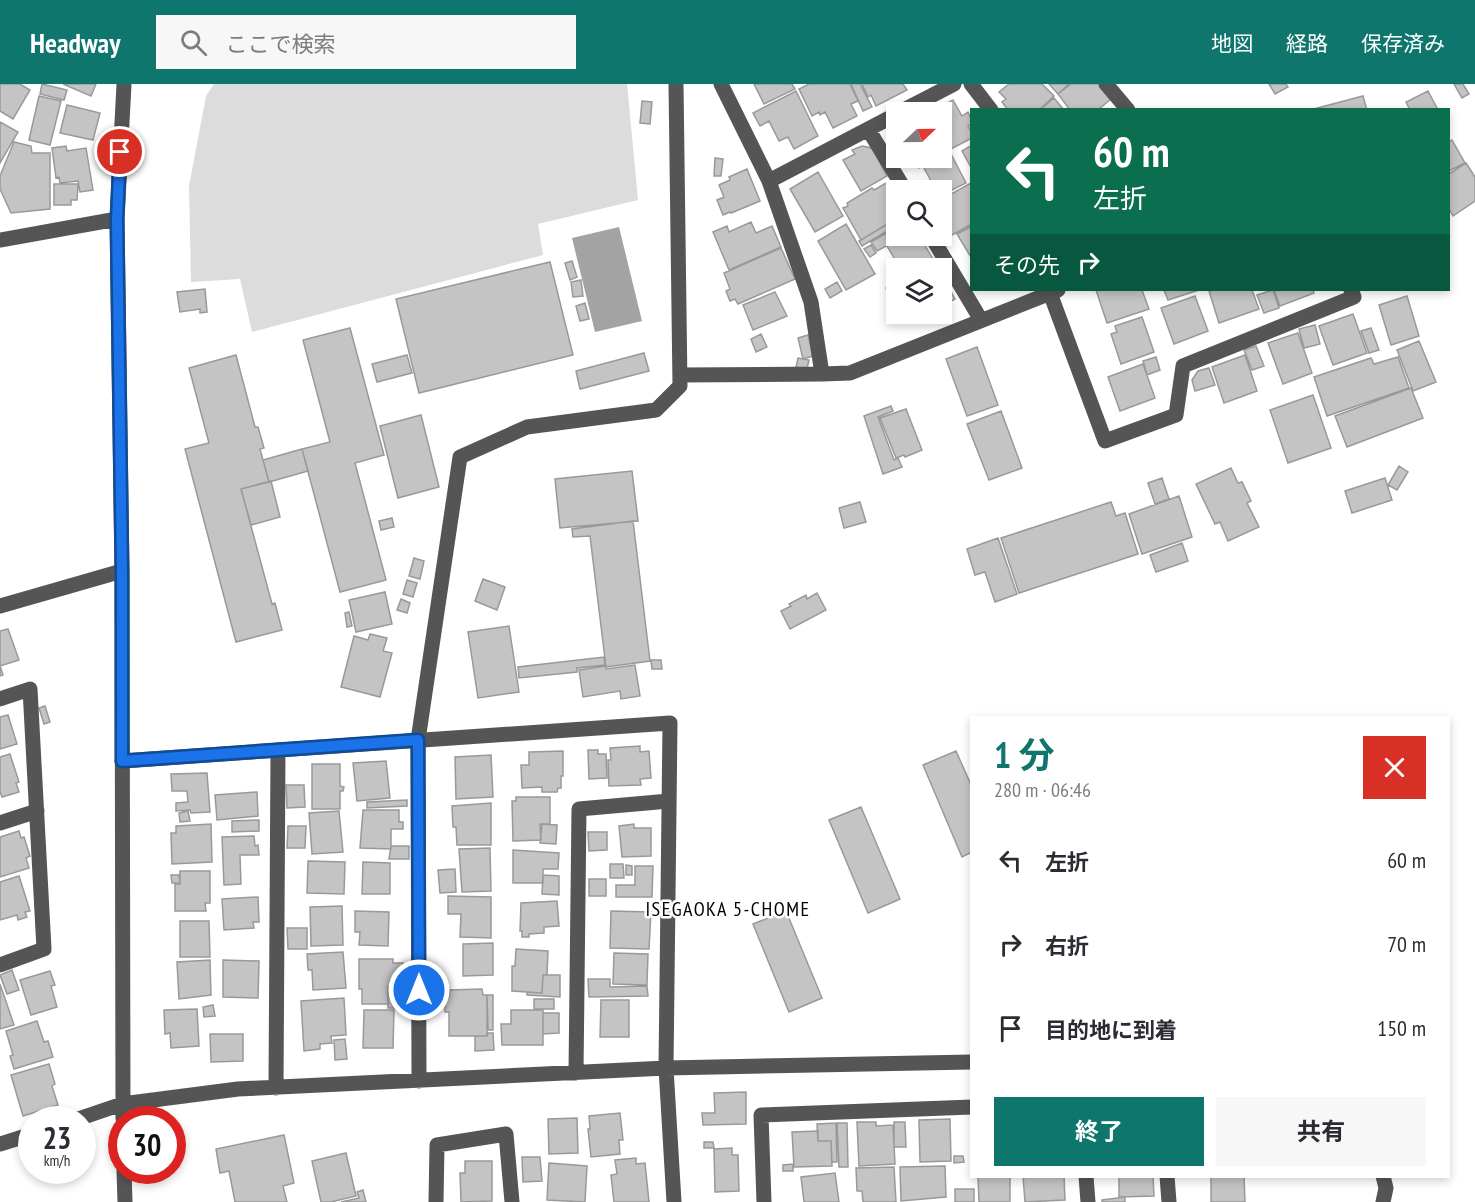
<!DOCTYPE html>
<html lang="ja">
<head>
<meta charset="utf-8">
<style>
  body { margin:0; font-family:"PT Sans Narrow","Noto Sans JP",sans-serif; background:#f7f7f7; color:#2b2b33; height:100vh; display:flex; flex-direction:column; font-size:22px; white-space:nowrap }
  * { box-sizing:border-box; margin:0 }
  p { font-size:20px; color:#7c7c81 }
  .icon { flex:none; width:33px; height:33px; fill:none; stroke:currentColor; stroke-width:2; stroke-linecap:round; stroke-linejoin:round }
  .map { position:relative; flex:1; overflow:hidden }
  .panel { position:absolute; left:970px; top:632px; width:480px; height:462px; display:flex; flex-direction:column; background:#fff; border-radius:0px; box-shadow:0 3px 9px #0003 }
  .panel>* { flex:none }
  .top-card { position:absolute; left:970px; top:24px; width:480px; height:183px; border-radius:0px; box-shadow:0 3px 9px #0003; background:#0b6e4f; color:#fff; overflow:hidden }
  .needle { width:39px; rotate:68deg }
  .tools { position:absolute; left:886px; top:18px; display:grid; gap:12px }
  .tools a { display:grid; place-items:center; width:66px; height:66px; border-radius:0px; background:#fff; box-shadow:0 3px 9px #0003; font-size:30px }
  .speed { position:absolute; left:18px; top:1022px; display:flex; gap:12px; font-size:30px; font-weight:700; text-align:center }
  .speed>* { display:grid; place-content:center; width:78px; height:78px; border-radius:50%; background:#fff; box-shadow:0 3px 9px #0003; line-height:1 }
  .speed small { font-size:15px; font-weight:400 }
  .speed .limit { border:9px solid #d22; background:#fff; color:#111 }
  .pin { position:absolute; display:grid; place-items:center; width:51px; height:51px; color:#fff; margin:-26px; border:3px solid #fff; border-radius:50%; box-shadow:0 2px 6px #0007 }
  .me { position:absolute; width:66px; margin:-33px; rotate:0deg; stroke-linejoin:round; filter:drop-shadow(0 0 4px #0008) }
  .turn { display:flex; align-items:center; gap:21px; height:126px; padding:0 24px; font-size:27px }
  .turn .icon { width:78px; height:78px; stroke-width:2.5 }
  .turn b { display:block; font-size:42px; line-height:51px }
  .then { display:flex; align-items:center; height:57px; padding:0 24px; background:#0003; gap:12px; font-size:22px }
  .round { display:grid; place-items:center; flex:none; width:63px; height:63px; border-radius:0px; background:#f7f7f7 }
  .headline { display:flex; align-items:center; justify-content:space-between; height:102px; padding:0 24px }
  h1 { font-size:36px; font-weight:700; line-height:45px; color:#0f766e }
  .cta { display:flex; gap:12px; margin-top:auto; padding:12px 24px }
  .cta a { flex:1; height:69px; border-radius:0px; background:#0f766e; color:#fff; font-size:24px; font-weight:700; line-height:69px; text-align:center }
  .cta a+a { background:#f7f7f7; color:#2b2b33 }
  ul { padding:0; list-style:none }
  li { display:flex; align-items:center; gap:18px; height:84px; padding:0 24px }
  li div { flex:1 }
  li b { display:block; font-size:22px }
  li em { font-style:normal }
  header { display:flex; align-items:center; gap:36px; box-sizing:border-box; height:84px; padding:0 30px; background:#0f766e; color:#fff }
  header strong { font-size:28px }
  nav { display:flex; gap:33px; margin-inline-start:auto; font-size:21px }
  .search { width:420px; height:54px; background:#f7f7f7; display:flex; align-items:center; gap:15px; box-sizing:border-box; padding:0 21px; border-radius:0px; color:#7c7c81; font-size:22px }
  .map>svg:first-child { display:block }
  .green { fill:#dcdcdc }
  .water { fill:#a3a3a3 }
  .building { fill:#c4c4c4; stroke:#999; stroke-width:1.5 }
  .lines { fill:none; stroke-linecap:round; stroke-linejoin:round }
  .minor { stroke:#555; stroke-width:15 }
  .route-casing { stroke:#114b97; stroke-width:15 }
  .route { stroke:#1a73e8; stroke-width:10 }
  .labels { text-anchor:middle; stroke-width:5; stroke-linejoin:round; paint-order:stroke }
  .neighbourhood-label { font-size:20px; letter-spacing:1.5px; fill:#000; stroke:#fff }
</style>
</head>
<body>
<header>
<strong>Headway</strong>
<div class="search"><svg class="icon" aria-label="search" viewBox="0 0 24 24"><circle cx="10" cy="10" r="6"/><path d="M15 15l6 6"/></svg>ここで検索</div>
<nav><a>地図</a><a>経路</a><a>保存済み</a></nav>
</header>
<div class="map">
<svg width="1475" height="1118" viewBox="0 0 1475 1118">
  <rect width="100%" height="100%" fill="#fff"/>
  <path class="green" d="M214,0H627L638,116L538,140L543,171L252,248L240,195L191,198L189,102L206,12Z"/>
  <path class="water" d="M619,143L642,237L595,248L572,154Z"/>
  <path class="building" d="M0,0H20L30,6L13,35L0,27Z
    M42,0L67,6L64,16L40,10Z
    M63,0H96L91,12Z
    M754,0H792L795,5L764,20Z
    M809,0H850L858,17L851,20L857,32L833,44L825,28L820,31L819,28L812,32L799,5Z
    M851,0H860L872,23L863,27Z
    M862,0H903L907,6L876,22L871,11L868,13Z
    M1009,0H1042L1054,12L1039,26H1008L1002,18L1006,15L999,8Z
    M1049,0H1069L1058,10Z
    M1071,0H1101L1112,14L1098,26H1070L1058,10Z
    M1269,0H1286L1288,3L1275,10Z
    M1454,0H1463L1469,10L1462,14Z
    M796,7L818,52L794,65L788,53L779,57L769,37L760,42L753,29Z
    M1428,7L1438,26H1410L1406,18Z
    M39,12L61,17L50,61L29,56Z
    M1363,12L1367,26H1310Z
    M1054,14L1064,26H1040Z
    M953,16L962,32L968,28L972,37V40L968,42L972,49V54L947,67L946,65L942,68V28H931Z
    M642,17L652,18L650,40L640,39Z
    M67,21L100,29L93,56L60,49Z
    M0,38L18,48L0,79Z
    M1452,56L1465,79L1449,87V58Z
    M14,58L31,62L32,69H50V125L11,129L0,105V92Z
    M972,61V85L962,67Z
    M66,62L67,67L86,64L93,106L80,108L78,97L60,99L59,93L56,94L52,64Z
    M862,62L872,64L887,92L861,107L843,76L855,70L852,66Z
    M951,70L966,99L942,111V106H936L924,84Z
    M715,74L723,75L721,92H714Z
    M913,74H936L919,84Z
    M1466,79L1475,93V117L1453,132L1449,125V90Z
    M747,85L760,117L731,129L730,128L723,131L717,116L724,113L719,101L730,96L729,93Z
    M818,88L843,132L815,148L790,105Z
    M888,98L897,114V131L892,134L894,136L861,156L843,124L848,122L847,119L872,104L874,106Z
    M971,99L972,140L952,151L942,133V127L945,125L942,115Z
    M54,100H78L77,116H71V121H54Z
    M751,138L756,149L772,142L781,163L729,186L713,148L727,142L729,148Z
    M891,138L894,143L862,162L859,157Z
    M846,140L875,190L846,206L818,157Z
    M972,142V175L957,150Z
    M897,143V152H905L877,167L871,158Z
    M905,152H919L935,178L923,184H900L887,162Z
    M871,161L876,169L870,173L864,165Z
    M781,164L795,195L738,220L735,215L730,217L726,207L730,205L724,189Z
    M572,177L577,193L570,196L565,179Z
    M550,178L573,271L419,309L396,215Z
    M942,191L955,215L942,222Z
    M581,196L583,212L573,213L571,198Z
    M837,198L842,207L830,214L825,205Z
    M897,198V214L893,217L886,204Z
    M205,205L207,228L200,229V225L180,228L177,208Z
    M1096,206H1142L1149,225L1107,239Z
    M1164,206H1199L1168,216Z
    M1214,206H1252L1259,225L1219,239L1209,207Z
    M1273,206L1279,224L1264,229L1257,211Z
    M1274,206H1313L1314,209L1280,222Z
    M775,208L787,232L753,246L743,221Z
    M1195,212L1208,247L1174,260L1161,224Z
    M1407,212L1419,252L1391,261L1379,221Z
    M585,219L589,235L580,237L576,222Z
    M901,230H918L919,231L906,239Z
    M1353,230L1367,269L1333,281L1319,242Z
    M1142,233L1154,268L1121,280L1111,250L1117,248L1115,242Z
    M1315,241L1320,260L1304,264L1299,245Z
    M350,244L384,371L355,379L386,496L340,508L302,365L330,358L303,256Z
    M1371,244L1379,266L1369,269L1361,247Z
    M1298,249L1312,289L1283,300L1268,259Z
    M761,250L767,263L756,268L751,255Z
    M808,251L813,272L803,275L798,254Z
    M1419,257L1436,298L1413,307L1397,266Z
    M1256,262L1264,282L1252,286L1244,266Z
    M977,263L998,321L967,332L946,275Z
    M644,269L649,287L580,305L576,287Z
    M236,271L255,343H258L264,364L260,365L269,398L241,405L272,520L275,519L282,546L236,558L185,365L209,359L189,284Z
    M407,271L412,289L377,298L372,280Z
    M1245,271L1257,307L1224,319L1212,283Z
    M1156,273L1160,286L1147,291L1143,277Z
    M1398,273L1409,304L1327,332L1314,293L1371,274L1374,280Z
    M798,274L809,276L807,285L796,283Z
    M1143,280L1155,314L1120,327L1108,293Z
    M1209,284L1215,301L1195,307L1192,296L1198,287Z
    M1411,304L1423,334L1347,363L1335,332Z
    M1313,311L1331,364L1288,379L1270,326Z
    M891,322L893,327L878,333L894,376L898,374L902,383L883,390L864,332Z
    M906,325L922,366L905,373L904,371L896,374L880,334Z
    M1001,327L1022,384L989,396L967,340Z
    M421,331L439,403L398,414L380,342Z
    M302,365L308,387L269,398L263,376Z
    M1399,382L1408,388L1397,406L1388,401Z
    M1231,384L1238,399L1242,398L1251,417L1247,419L1259,443L1228,457L1220,438L1215,440L1196,400Z
    M632,387L638,437L560,444L555,395Z
    M1162,394L1169,415L1155,420L1148,399Z
    M1385,394L1392,416L1352,429L1345,407Z
    M271,397L280,433L251,441L241,405Z
    M1179,412L1192,453L1142,470L1129,430Z
    M860,418L866,438L844,444L839,424Z
    M1111,418L1116,432L1125,429L1138,470L1019,509L1001,454Z
    M392,434L394,443L381,446L379,437Z
    M633,437L650,577L606,583L590,452L573,453L572,445Z
    M998,454L1017,510L995,518L985,488L975,491L967,465Z
    M1182,459L1188,477L1156,488L1150,471Z
    M414,474L424,477L420,495L409,492Z
    M483,495L505,503L497,526L475,517Z
    M407,496L417,499L413,513L403,510Z
    M385,508L392,540L356,548L349,516Z
    M817,509L826,526L790,545L781,527L791,522L789,520L806,511L807,515Z
    M401,515L410,519L407,529L397,526Z
    M349,528L352,542L347,543L345,529Z
    M509,542L519,608L478,614L468,548Z
    M8,545L19,576L0,582L3,591L0,592V547Z
    M370,550L387,554L383,567L392,569L380,613L341,603L354,552L368,556Z
    M604,573L605,581L577,584V588L519,594L518,583Z
    M651,576H661L662,585H652Z
    M635,581L640,612L621,615L620,607L583,613L579,586L606,582V585Z
    M45,622L50,638L44,640L39,624Z
    M8,631L17,660L0,665V633Z
    M640,662V668L649,667L651,694L640,695L641,701L609,702L608,676H611L610,664Z
    M588,666H598V670H606L607,694L589,695Z
    M563,667V692H561V704H558L557,708H542V703L522,704L521,681H529V668Z
    M956,667L972,703V768L962,773L923,681Z
    M10,670L19,698L16,699L19,708L2,713L0,708V673Z
    M491,671L493,713L456,715L455,673Z
    M386,677L390,714L357,717L353,679Z
    M312,680H340V702L344,703L343,707H340V725H312Z
    M207,689L210,728L191,729L190,726L176,727V719L188,718L187,707H172L171,690Z
    M286,701H304L305,723L287,724Z
    M257,708L258,732L217,736L215,711Z
    M516,713H550V740H540L541,756L513,757L512,717H516Z
    M407,716V722L367,724V718Z
    M491,719V761H457L456,743H453L452,722Z
    M861,723L900,815L868,829L829,736Z
    M363,726H399V738H403V745H391V765L360,764Z
    M188,727L190,737L180,738L179,729Z
    M339,727L343,768L312,770L309,729Z
    M259,736V747L232,748V737Z
    M211,740L212,778L172,780L171,749H176V742Z
    M542,740L557,741L556,760L540,759Z
    M634,740V744H651V772L622,773L619,742Z
    M288,742H306L305,764H287Z
    M19,747L21,754L24,753L30,772L26,774L29,784L0,793V753Z
    M588,748H607V766L589,767Z
    M254,752L255,762L258,761L259,771H240L241,800L224,801L222,753Z
    M391,762H409V775H389Z
    M490,764L491,807L462,808L459,765Z
    M513,766L559,769L558,785H543V799H513Z
    M308,777L345,778L344,810L307,809Z
    M363,778L390,779V810H362Z
    M610,780H623L624,794H610Z
    M626,781L632,782V791H626Z
    M635,782H653L652,813H616V801H635Z
    M455,785L456,808L440,809L438,786Z
    M180,787H210V819H205L206,827H175V800H180Z
    M171,791H179L180,799H172Z
    M543,791L559,792V811L542,810Z
    M19,792L30,827L25,828L27,833L18,836L17,831L0,836V798Z
    M589,795H606V812H589Z
    M448,812L491,813V854L460,853L461,830H448Z
    M258,813L259,838H253L254,844L224,846L222,815Z
    M557,817L559,842L544,843V849L529,850V853H522V847H520L521,819Z
    M342,822L343,861L311,862L310,823Z
    M355,827L389,828L388,862L359,861L360,848H355Z
    M611,827L651,828L649,865L610,864Z
    M786,827L822,914L789,928L753,840Z
    M180,837H209L210,873H180Z
    M287,844H307V865H288Z
    M493,859V891L463,892V860Z
    M516,865L548,867L547,891H543L542,909L512,907V882H515Z
    M343,868L346,904L313,906L312,886H308L307,870Z
    M614,869L648,870L647,901L613,900Z
    M359,875H393V879H403V903H388V920H362V905H359Z
    M210,876L211,911L179,915L177,878Z
    M223,876L259,877L258,914L223,913Z
    M12,886L19,906L7,910L0,891Z
    M50,887L55,901L51,902L57,923L31,931L20,896Z
    M543,891H560V913L527,911V908L542,909Z
    M588,895H610V903L647,902L648,912L589,913Z
    M0,900L14,941L0,945Z
    M388,903H405V924H388Z
    M482,905L483,911H487V952H449V928H445V913L449,912V906Z
    M487,911H493V946H488Z
    M344,914L346,951L331,952L332,959L320,960V965L304,967L301,917Z
    M534,915H554V925H534Z
    M601,916H629V953H600Z
    M213,921L215,932L204,933L203,923Z
    M197,925L199,962L171,964L170,949L165,950L164,926Z
    M364,926H394L393,964H363Z
    M511,926H543V961H502L501,940H511Z
    M543,929H559V949L543,950Z
    M37,937L44,958L48,957L53,973L14,985L10,972L13,971L6,947Z
    M488,949H493L494,966L475,967V952H487Z
    M210,950H243V977L211,978Z
    M345,955L347,975L335,976L334,956Z
    M49,980L55,1000L52,1002L58,1021L23,1032L11,991Z
    M746,1008V1040L703,1041L702,1029H715L714,1009Z
    M620,1029L623,1056H619L620,1070L591,1073L588,1045H590L589,1032Z
    M577,1034L578,1069L549,1070L548,1035Z
    M950,1035L951,1077L920,1078L919,1036Z
    M857,1038H876V1042L893,1041L895,1080L859,1082Z
    M894,1038H905L906,1063H894Z
    M836,1039L837,1078H832L831,1057H818L817,1040Z
    M837,1039H847L848,1083H839Z
    M818,1047V1057H831L832,1082L794,1083L792,1048Z
    M284,1051L294,1099L283,1102L287,1118H235L229,1087L220,1089L216,1065Z
    M704,1058H713L714,1064H704Z
    M732,1064V1071H738L739,1107L715,1108L714,1065Z
    M346,1069L356,1112L331,1118H321L312,1077Z
    M954,1072H963L964,1078L954,1079Z
    M522,1073H540L542,1097L523,1098Z
    M636,1074V1080L645,1079L649,1118H614L611,1091L617,1090L615,1076Z
    M465,1077H492V1117L461,1118L460,1089H465Z
    M549,1079L587,1082L585,1118L547,1116Z
    M793,1080V1087H783V1081Z
    M945,1082L946,1113L901,1117L900,1083Z
    M894,1083L896,1118H863L862,1107H857L856,1084Z
    M835,1089L839,1118H804L801,1093Z
    M978,1092H1010V1118H979Z
    M1023,1092H1064L1065,1116L1025,1118Z
    M1119,1092H1153L1154,1112L1119,1113Z
    M1211,1092H1244L1245,1118H1211Z
    M955,1105H974V1118H955Z
    M363,1106L366,1118H341L359,1114L357,1108Z
    M1125,1113V1118H1102V1116Z"/>
  <g class="lines">
    <path class="minor" d="M721,0L769,97L811,218L822,290L850,289L1058,206
      M971,0L991,26
      M1106,0L1128,26
      M900,28L954,0
      M868,45L905,106
      M769,97L897,30
      M931,152L981,236
      M0,156L117,135
      M1050,209L1105,357L1176,331L1183,282L1354,213L1351,206
      M680,291L822,290
      M0,522L122,487
      M0,615L30,605L44,865L0,881
      M122,677L670,639L666,984L674,1118
      M0,739L37,727
      M576,989L579,725L669,717
      M419,997L418,656L460,373L527,343L656,326L680,302L676,0
      M276,1004L278,666
      M78,1035L122,1020L238,1005L666,984L972,978
      M123,1035L122,487L117,135L124,0
      M0,1060L32,1050
      M124,1086L125,1118
      M1086,1092L1088,1118
      M1167,1092L1169,1118
      M1383,1092L1386,1104L1383,1118
      M436,1118L437,1061L506,1050L512,1118
      M764,1118L761,1031L972,1023"/>
  </g>
  <g class="lines">
    <defs>
      <path id="route" d="M120,68L117,135L122,488V677L418,656L419,906"/>
    </defs>
    <use href="#route" class="route-casing"/>
    <use href="#route" class="route"/>
  </g>
  <g class="labels">
    <g class="neighbourhood-label">
      <text x="728" y="832">ISEGAOKA 5-CHOME</text>
    </g>
  </g>
</svg>
<div class="tools">
<a><svg class="needle" viewBox="-14 -14 28 28"><path d="M0-13l5 13h-10z" fill="#e53935"/><path d="M0 13l5-13h-10z" fill="#7c7c81"/></svg></a>
<a><svg class="icon" aria-label="search" viewBox="0 0 24 24"><circle cx="10" cy="10" r="6"/><path d="M15 15l6 6"/></svg></a>
<a><svg class="icon" aria-label="layers" viewBox="0 0 24 24"><path d="M12 4l9 5-9 5-9-5zM3 14l9 5 9-5"/></svg></a>
</div>
<div class="speed"><div>23<small>km/h</small></div><div class="limit">30</div></div>
<div class="pin" style="left:120px;top:68px;background:#d93025"><svg class="icon" aria-label="arrive" viewBox="0 0 24 24"><path d="M6 21V4h12l-3 4 3 4H6"/></svg></div>
<svg class="me" style="left:419px;top:906px" viewBox="-20 -20 40 40"><circle r="17" fill="#1a73e8" stroke="#fff" stroke-width="3"/><path d="M0-11L8 9 0 5-8 9z" fill="#fff"/></svg>
<div class="top-card">
<div class="turn"><svg class="icon" aria-label="left" viewBox="0 0 24 24"><path d="M17 20v-9H6M10 6l-5 5 5 5"/></svg><div><b>60 m</b>左折</div></div>
<div class="then">その先<svg class="icon" aria-label="right" viewBox="0 0 24 24"><path d="M7 20v-9h11M14 6l5 5-5 5"/></svg></div>
</div>
<section class="panel">
<div class="headline"><div><h1>1 分</h1><p>280 m · 06:46</p></div><a class="round" style="background:#d93025;color:#fff"><svg class="icon" aria-label="close" viewBox="0 0 24 24"><path d="M6 6l12 12M18 6L6 18"/></svg></a></div>
<ul>
<li><svg class="icon" aria-label="left" viewBox="0 0 24 24"><path d="M17 20v-9H6M10 6l-5 5 5 5"/></svg><div><b>左折</b></div><em>60 m</em></li>
<li><svg class="icon" aria-label="right" viewBox="0 0 24 24"><path d="M7 20v-9h11M14 6l5 5-5 5"/></svg><div><b>右折</b></div><em>70 m</em></li>
<li><svg class="icon" aria-label="arrive" viewBox="0 0 24 24"><path d="M6 21V4h12l-3 4 3 4H6"/></svg><div><b>目的地に到着</b></div><em>150 m</em></li>
</ul>
<div class="cta"><a>終了</a><a>共有</a></div>
</section>
</div>
</body>
</html>
